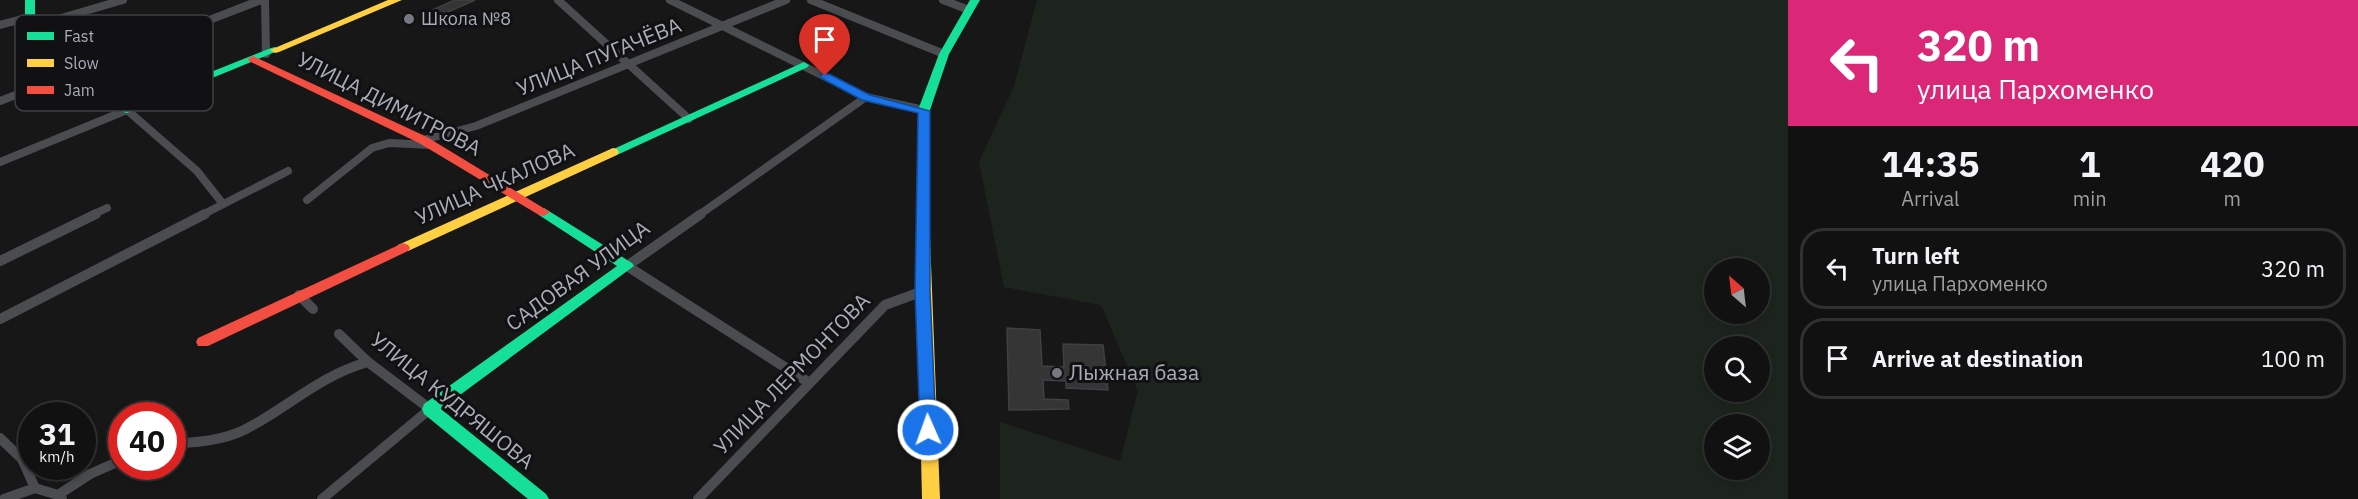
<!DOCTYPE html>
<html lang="en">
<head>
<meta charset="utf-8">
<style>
  body { margin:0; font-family:"IBM Plex Sans",sans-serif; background:#1a1a1a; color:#f1f3f6; height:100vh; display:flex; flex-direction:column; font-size:22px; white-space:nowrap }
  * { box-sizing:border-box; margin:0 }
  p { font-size:20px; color:#9c9d9f }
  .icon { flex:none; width:33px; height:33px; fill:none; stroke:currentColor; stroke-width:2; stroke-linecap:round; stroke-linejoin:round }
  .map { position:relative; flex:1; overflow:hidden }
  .panel { display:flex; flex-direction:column; background:#111; width:570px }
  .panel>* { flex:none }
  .top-card { background:#db2777; color:#fff; overflow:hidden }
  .needle { width:39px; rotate:332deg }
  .tools { position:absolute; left:1704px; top:258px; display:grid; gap:12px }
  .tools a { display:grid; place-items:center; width:66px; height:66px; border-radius:50%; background:#111; box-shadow:0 3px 9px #0003,0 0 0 2px #303131; font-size:30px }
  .speed { position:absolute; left:18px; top:402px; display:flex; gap:12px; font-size:30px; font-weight:700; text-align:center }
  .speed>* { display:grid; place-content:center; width:78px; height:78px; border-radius:50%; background:#111; box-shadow:0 3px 9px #0003,0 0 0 2px #303131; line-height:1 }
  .speed small { font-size:15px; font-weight:400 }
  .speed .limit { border:9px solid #d22; background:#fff; color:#111 }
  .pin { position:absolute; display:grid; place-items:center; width:51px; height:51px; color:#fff; margin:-62px -26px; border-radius:50% 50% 50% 0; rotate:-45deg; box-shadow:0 0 6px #0007 }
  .pin .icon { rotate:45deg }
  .me { position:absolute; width:66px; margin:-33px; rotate:358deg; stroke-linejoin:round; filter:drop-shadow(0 0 4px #0008) }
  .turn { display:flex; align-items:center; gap:21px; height:126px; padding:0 30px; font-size:27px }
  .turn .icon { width:78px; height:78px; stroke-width:2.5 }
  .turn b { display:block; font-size:42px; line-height:51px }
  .eta { display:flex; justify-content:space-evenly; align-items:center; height:102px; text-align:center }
  .eta b { font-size:36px; font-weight:800; line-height:42px }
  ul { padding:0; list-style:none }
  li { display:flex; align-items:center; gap:18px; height:81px; margin:0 12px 9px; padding:0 18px; border:3px solid #303131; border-radius:24px }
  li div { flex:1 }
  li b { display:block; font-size:22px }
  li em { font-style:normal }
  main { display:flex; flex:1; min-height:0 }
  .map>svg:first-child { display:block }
  .green { fill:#1d241e; fill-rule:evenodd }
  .building { fill:#353536; stroke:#3f4043; stroke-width:1.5 }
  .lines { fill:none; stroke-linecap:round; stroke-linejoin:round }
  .street-far1 { stroke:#4b4c50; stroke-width:8 }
  .street { stroke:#4b4c50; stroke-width:10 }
  .fast { fill:#16e098; fill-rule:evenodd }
  .slow { fill:#ffcf43; fill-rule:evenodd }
  .jam { fill:#f24e42; fill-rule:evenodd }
  .route { fill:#1a73e8; stroke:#114b97; stroke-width:1.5 }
  .poi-dot { fill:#757880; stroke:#111113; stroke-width:2 }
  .labels { text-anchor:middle; stroke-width:6; stroke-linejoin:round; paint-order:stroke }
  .far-poi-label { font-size:18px; fill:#a8adb8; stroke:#111113; text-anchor:start }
  .street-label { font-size:21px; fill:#a8adb8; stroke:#111113 }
  .poi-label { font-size:21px; fill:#a8adb8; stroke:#111113; text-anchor:start }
  .key { fill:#111113; stroke:#3e4045; stroke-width:1.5 }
  .key-label { font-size:16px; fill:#a8adb8 }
</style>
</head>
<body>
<main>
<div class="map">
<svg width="1788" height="499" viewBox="0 0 1788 499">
  <rect width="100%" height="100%" fill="#171717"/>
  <path class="green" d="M1037,0H1788V499H1000V422L1120,461L1138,391L1101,305L1004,287L979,162L1014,86ZM1714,268H1760V314H1714ZM1714,346H1760V392H1714ZM1714,424H1760V470H1714Z"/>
  <path class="building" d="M455,0H475L439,16L430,11Z
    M1007,328L1040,330L1042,366L1064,367L1063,344L1103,345L1108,390L1066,388V381L1043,380L1044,399L1068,400L1069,409L1009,410Z"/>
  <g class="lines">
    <path class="street-far1" d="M265,0L266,54
      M558,0L689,119
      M670,0L866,97L924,110
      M811,0L944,54
      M943,0L969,10
      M0,25L30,17
      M34,26L123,0
      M0,101L261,0
      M423,140L476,126L786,0
      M0,162L127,110L197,171L223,204
      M307,200L372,148L389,143L432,145
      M92,215L107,208
      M202,215L288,171
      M699,215L866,97"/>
    <path class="street" d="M701,214L627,266L808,382
      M0,261L96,214
      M299,295L313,309
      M0,319L205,214
      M0,438L22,459L35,488L58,495L62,499
      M172,444C196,442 221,441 244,430C288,408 318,376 368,362
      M58,495L90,474L122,460
      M4,499L35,488
      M322,499L430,409L368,362L339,334
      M698,499L885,305L923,291"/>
    <path class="fast" d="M25,0H35V17L39,25L84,69L128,105L271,48L275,47L280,50L127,113L123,112L76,73L30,28L25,17Z
      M970,0H980L949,54L930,110V237L923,241L916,237L918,110L939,54Z
      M804,62L809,65L808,67L617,155H609L607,152Z
      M544,208L632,263L634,266L441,409L546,494L549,499H528L424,414L422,409L424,404L617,266L539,215L538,212Z"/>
    <path class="slow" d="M388,0H402L279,52L275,53L270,50Z
      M613,148L617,149L619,152L617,155L408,251H398L396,248L398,245Z
      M923,233L930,237L940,499H922L916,237Z"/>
    <path class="jam" d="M253,56L427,137L550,212L544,216L539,215L419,143L249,61L248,59Z
      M403,243L408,245L410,248L408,251L208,346H198L196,342L198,338Z"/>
  </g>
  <path class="route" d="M821,74H829L870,95L930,111V291L936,430L934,434H922L920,430L915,291L918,113L862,100L821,78Z"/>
  <g class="poi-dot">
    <circle cx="409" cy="19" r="6"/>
    <circle cx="1057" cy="373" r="6"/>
  </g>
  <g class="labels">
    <g class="far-poi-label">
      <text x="421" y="25">Школа №8</text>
    </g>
    <g class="street-label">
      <text transform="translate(599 57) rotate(-22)" y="7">УЛИЦА ПУГАЧЁВА</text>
      <text transform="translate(389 104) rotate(27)" y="7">УЛИЦА ДИМИТРОВА</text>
      <text transform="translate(495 184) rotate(-24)" y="7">УЛИЦА ЧКАЛОВА</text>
      <text transform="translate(578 276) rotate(-36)" y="7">САДОВАЯ УЛИЦА</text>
      <text transform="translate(792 374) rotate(-46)" y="7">УЛИЦА ЛЕРМОНТОВА</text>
      <text transform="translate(452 401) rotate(39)" y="7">УЛИЦА КУДРЯШОВА</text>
    </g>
    <g class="poi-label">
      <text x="1069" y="380">Лыжная база</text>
    </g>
  </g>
  <rect x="15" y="15" width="198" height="96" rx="9" class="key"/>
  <rect x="27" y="32" width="27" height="8" fill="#16e098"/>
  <rect x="27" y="59" width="27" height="8" fill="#ffcf43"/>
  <rect x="27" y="86" width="27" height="8" fill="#f24e42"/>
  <g class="key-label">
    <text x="64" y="42">Fast</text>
    <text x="64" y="69">Slow</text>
    <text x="64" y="96">Jam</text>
  </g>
</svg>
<div class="tools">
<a><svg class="needle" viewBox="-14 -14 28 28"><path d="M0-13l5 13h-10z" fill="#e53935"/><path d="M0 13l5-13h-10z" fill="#9c9d9f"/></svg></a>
<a><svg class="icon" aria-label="search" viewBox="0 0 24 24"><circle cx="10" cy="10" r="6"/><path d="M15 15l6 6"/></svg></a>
<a><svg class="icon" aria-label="layers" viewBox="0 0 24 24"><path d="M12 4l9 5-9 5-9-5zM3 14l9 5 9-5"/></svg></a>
</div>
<div class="speed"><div>31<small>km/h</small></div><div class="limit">40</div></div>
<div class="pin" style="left:825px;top:76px;background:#d93025"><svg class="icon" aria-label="arrive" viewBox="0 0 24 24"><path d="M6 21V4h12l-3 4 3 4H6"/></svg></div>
<svg class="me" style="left:928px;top:430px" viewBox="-20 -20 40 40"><circle r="17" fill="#1a73e8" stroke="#fff" stroke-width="3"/><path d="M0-11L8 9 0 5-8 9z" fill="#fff"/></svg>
</div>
<section class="panel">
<div class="top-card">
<div class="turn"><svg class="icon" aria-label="left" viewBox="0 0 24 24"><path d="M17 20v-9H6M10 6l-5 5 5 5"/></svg><div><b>320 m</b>улица Пархоменко</div></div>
</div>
<div class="eta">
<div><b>14:35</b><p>Arrival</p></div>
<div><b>1</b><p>min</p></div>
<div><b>420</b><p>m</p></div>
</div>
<ul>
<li><svg class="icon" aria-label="left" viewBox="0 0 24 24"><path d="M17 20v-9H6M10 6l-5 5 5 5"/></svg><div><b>Turn left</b><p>улица Пархоменко</p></div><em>320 m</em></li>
<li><svg class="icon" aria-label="arrive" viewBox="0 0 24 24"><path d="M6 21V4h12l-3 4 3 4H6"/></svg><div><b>Arrive at destination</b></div><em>100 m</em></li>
</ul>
</section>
</main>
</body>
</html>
